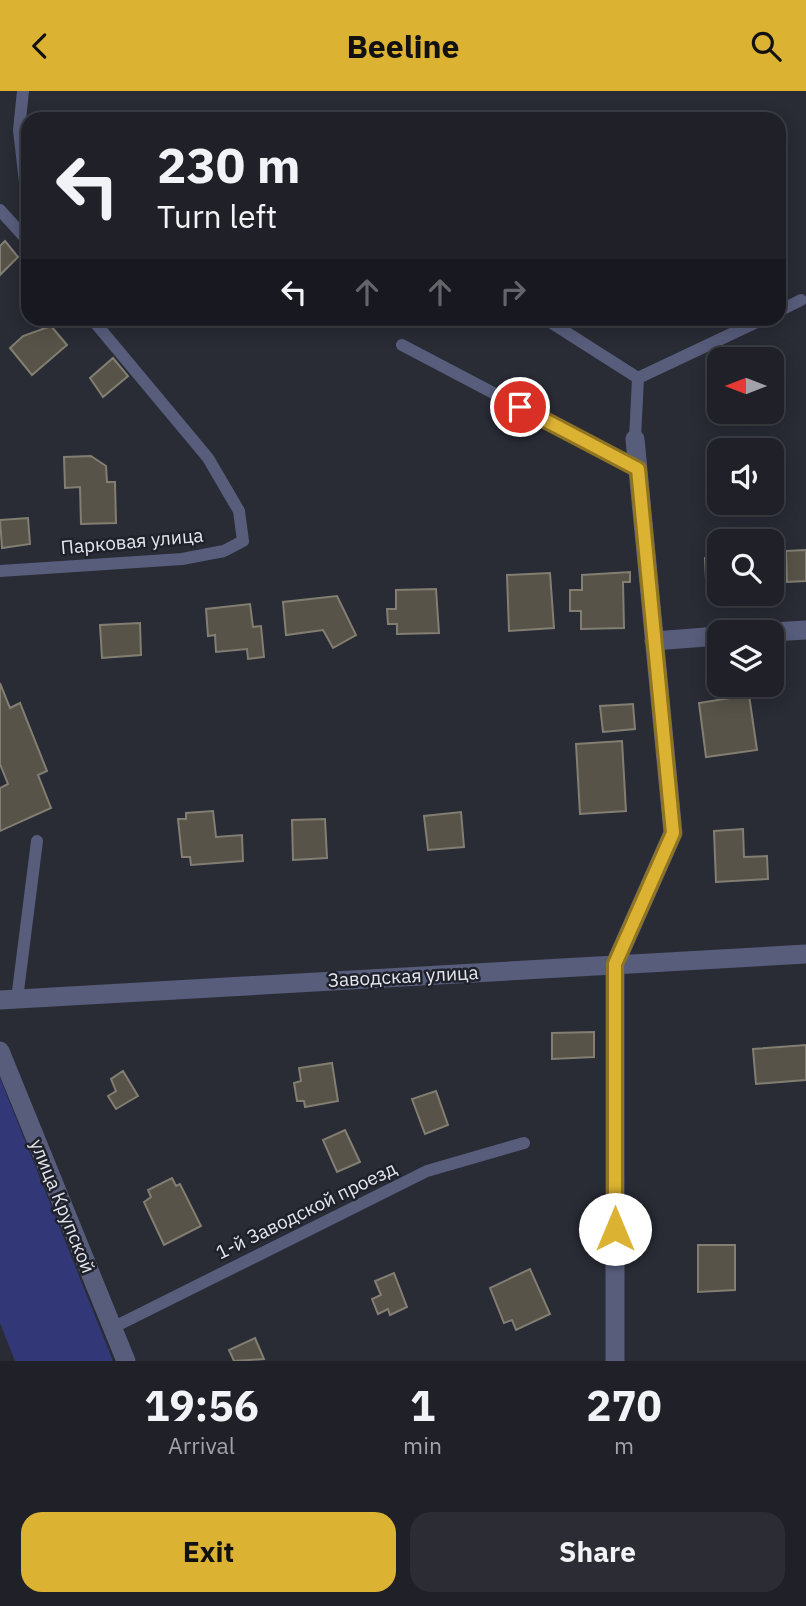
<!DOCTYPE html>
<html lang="en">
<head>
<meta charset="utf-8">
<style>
  body { margin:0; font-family:"IBM Plex Sans",sans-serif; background:#2c2d34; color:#f1f3f6; height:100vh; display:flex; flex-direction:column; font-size:26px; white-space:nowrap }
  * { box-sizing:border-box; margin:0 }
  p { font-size:23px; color:#a1a3a8 }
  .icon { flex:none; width:38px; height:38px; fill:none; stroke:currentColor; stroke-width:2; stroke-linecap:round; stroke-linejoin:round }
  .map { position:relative; height:1270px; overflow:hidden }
  .details { display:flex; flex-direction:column; background:#1f2028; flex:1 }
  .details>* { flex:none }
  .hud { position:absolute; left:21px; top:21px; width:765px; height:214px; border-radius:21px; box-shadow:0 4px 18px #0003,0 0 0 2px #3c3e45; background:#1f2028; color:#f1f3f6; overflow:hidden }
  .needle { width:46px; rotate:270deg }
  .buttons { position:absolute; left:707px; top:256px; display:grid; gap:14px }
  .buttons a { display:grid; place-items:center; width:77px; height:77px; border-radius:14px; background:#1f2028; box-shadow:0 4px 18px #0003,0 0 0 2px #3c3e45; font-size:35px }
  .pin { position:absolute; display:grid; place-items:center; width:60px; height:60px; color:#fff; margin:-30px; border:4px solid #fff; border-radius:50%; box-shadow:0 2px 7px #0007 }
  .me { position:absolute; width:77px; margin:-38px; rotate:0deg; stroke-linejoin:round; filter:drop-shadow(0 0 5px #0008) }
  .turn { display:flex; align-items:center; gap:24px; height:147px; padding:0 21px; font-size:32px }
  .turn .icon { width:91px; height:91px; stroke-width:2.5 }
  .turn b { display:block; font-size:49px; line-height:60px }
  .lanes { display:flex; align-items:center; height:66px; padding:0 21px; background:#0003; justify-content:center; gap:35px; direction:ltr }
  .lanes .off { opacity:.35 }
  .eta { display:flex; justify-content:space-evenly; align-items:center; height:119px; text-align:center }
  .eta b { font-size:42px; font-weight:800; line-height:49px }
  .cta { display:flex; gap:14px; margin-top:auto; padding:14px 21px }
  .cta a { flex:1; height:80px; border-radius:21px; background:#dcb233; color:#111; font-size:28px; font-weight:800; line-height:80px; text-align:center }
  .cta a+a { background:#2c2d34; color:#f1f3f6 }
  header { display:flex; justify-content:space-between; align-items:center; height:91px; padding:0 21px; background:#dcb233; color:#111; font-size:32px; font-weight:800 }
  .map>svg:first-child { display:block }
  .green { fill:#323877 }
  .building { fill:#575348; stroke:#827e72; stroke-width:2 }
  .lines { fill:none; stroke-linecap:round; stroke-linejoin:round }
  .service { stroke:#575d7b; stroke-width:12 }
  .minor { stroke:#575d7b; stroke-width:19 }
  .route-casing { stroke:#8f7421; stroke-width:18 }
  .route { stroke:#dcb233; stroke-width:12 }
  .labels { text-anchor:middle; stroke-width:5; stroke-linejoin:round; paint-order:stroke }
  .street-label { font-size:19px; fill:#e5e6ed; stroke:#1f212b }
</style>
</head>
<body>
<header><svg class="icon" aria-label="back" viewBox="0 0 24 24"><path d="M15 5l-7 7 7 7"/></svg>Beeline<svg class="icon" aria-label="search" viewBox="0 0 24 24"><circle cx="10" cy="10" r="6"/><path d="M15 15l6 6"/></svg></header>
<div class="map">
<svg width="806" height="1270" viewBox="0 0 806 1270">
  <rect width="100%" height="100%" fill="#292b35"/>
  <path class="green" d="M0,987L113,1270H15L0,1232Z"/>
  <path class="building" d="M5,150L18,166L0,184V155Z
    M51,235L67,254L32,284L10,257L23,245Z
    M113,267L128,285L103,306L90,287Z
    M91,365L106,375L107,391H115L116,432L81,433L80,396L65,397L64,366Z
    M28,427L30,453L2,457L0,429Z
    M719,456V499H713L712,487L706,488L705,467L710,466V457Z
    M806,459V490L787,491L786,460Z
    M630,481V491H623L624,537L581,538V520H570V499H582V484Z
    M550,482L554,537L509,540L507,484Z
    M436,498L439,542L397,543V533H388L387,518H396V499Z
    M337,505L356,544L333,557L323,539L286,544L283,511Z
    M250,513L253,536L261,535L264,566L248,568L247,558L216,561L215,544L208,545L206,518Z
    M140,532L141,564L102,567L100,534Z
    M0,592L10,617L20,612L47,680L38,684L51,717L0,740V697L8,693L0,673Z
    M749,604L757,659L706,666L699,612Z
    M633,613L635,638L603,641L600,615Z
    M622,650L626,720L580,723L576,653Z
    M213,720L216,746L242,744L243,770L191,774L190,766H182L178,728H186V722Z
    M461,721L464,756L428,759L424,725Z
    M325,728L327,767L293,769L292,729Z
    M743,738L744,766L767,765L768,788L716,791L714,740Z
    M594,941V966L552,968V942Z
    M806,954V989L756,993L753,958Z
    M332,972L338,1010L305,1016L304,1010H297L294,992L301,990L299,977Z
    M123,980L138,1005L116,1018L108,1005L116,1000L111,988Z
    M436,1000L448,1034L425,1043L412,1008Z
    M345,1039L360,1071L337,1081L323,1049Z
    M172,1087L176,1095L180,1093L201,1135L164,1154L144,1111L151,1106L148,1099Z
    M698,1154H735V1199L698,1201Z
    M530,1178L550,1223L516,1239L512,1229L504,1232L490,1197Z
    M394,1182L407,1216L390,1224L388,1218L378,1223L372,1208L381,1204L375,1190Z
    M255,1247L264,1268L234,1270L229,1259Z"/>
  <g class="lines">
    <path class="service" d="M23,0L19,39L28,117
      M0,119L28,150
      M779,220L801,209
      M547,229L638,287L635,348
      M402,254L638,378
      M638,287L763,228
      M0,480L182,468L224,460L243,450L239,420L208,367L92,228
      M17,908L37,750
      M112,1237L427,1080L524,1052"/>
    <path class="minor" d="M772,541L806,539
      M654,550L719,545
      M0,909L806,863
      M0,960L126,1270
      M615,1270V873L673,742L635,348"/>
  </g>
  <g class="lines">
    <defs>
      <path id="route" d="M520,316L638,378L673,742L615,873V1138"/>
    </defs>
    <use href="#route" class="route-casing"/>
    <use href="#route" class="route"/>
  </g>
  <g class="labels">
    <g class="street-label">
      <text transform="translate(132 450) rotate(-5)" y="7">Парковая улица</text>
      <text transform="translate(403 885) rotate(-3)" y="7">Заводская улица</text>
      <text transform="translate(63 1115) rotate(68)" y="7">улица Крупской</text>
      <text transform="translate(306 1119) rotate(-26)" y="7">1-й Заводской проезд</text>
    </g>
  </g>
</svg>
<div class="buttons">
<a><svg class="needle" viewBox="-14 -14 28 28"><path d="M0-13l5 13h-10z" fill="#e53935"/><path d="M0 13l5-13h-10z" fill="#a1a3a8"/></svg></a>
<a><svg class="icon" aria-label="sound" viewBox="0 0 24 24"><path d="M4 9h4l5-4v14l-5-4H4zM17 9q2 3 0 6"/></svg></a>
<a><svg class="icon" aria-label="search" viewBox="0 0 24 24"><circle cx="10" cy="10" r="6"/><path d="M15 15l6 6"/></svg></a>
<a><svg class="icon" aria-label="layers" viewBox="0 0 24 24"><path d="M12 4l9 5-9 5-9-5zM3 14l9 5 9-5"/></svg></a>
</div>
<div class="pin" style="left:520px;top:316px;background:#d93025"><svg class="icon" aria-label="arrive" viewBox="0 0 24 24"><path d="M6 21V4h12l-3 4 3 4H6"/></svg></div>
<svg class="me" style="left:615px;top:1138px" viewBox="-20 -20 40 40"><circle r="19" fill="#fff"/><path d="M0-13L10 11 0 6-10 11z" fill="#dcb233"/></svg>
<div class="hud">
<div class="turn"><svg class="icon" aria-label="left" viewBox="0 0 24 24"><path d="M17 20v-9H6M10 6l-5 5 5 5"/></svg><div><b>230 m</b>Turn left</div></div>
<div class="lanes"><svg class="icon" aria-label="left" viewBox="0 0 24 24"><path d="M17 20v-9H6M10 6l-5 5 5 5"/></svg><svg class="icon off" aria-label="ahead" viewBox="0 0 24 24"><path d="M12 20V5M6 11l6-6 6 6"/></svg><svg class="icon off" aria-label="ahead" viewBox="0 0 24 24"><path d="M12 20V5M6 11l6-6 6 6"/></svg><svg class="icon off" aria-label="right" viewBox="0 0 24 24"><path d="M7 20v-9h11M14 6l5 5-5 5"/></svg></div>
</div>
</div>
<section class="details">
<div class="eta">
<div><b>19:56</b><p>Arrival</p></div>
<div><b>1</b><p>min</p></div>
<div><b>270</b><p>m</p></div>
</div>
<div class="cta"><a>Exit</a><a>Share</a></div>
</section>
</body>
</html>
